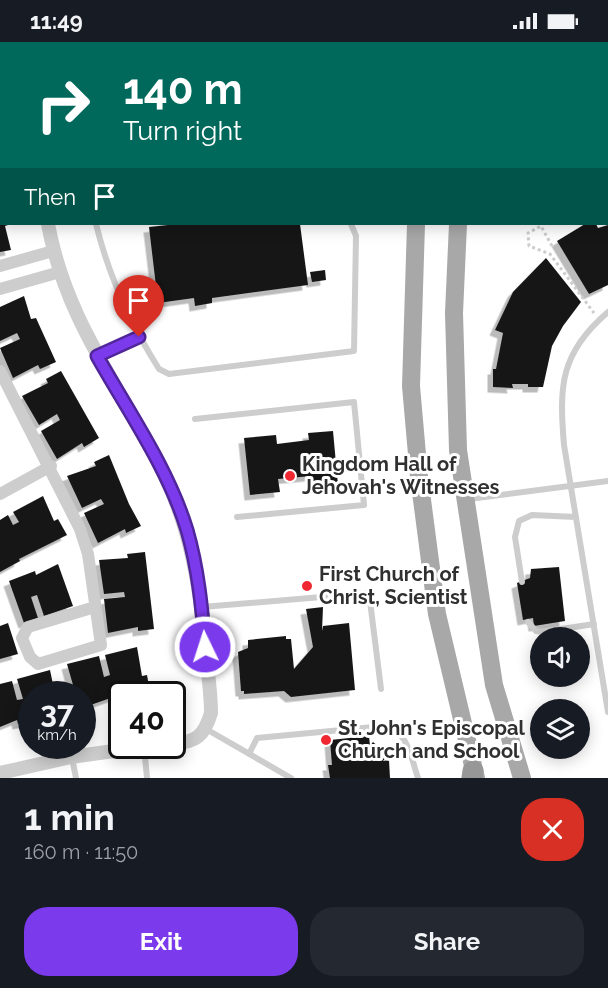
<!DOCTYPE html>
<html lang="en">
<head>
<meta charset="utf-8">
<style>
  body { margin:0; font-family:Raleway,sans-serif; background:#242831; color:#f1f3f6; height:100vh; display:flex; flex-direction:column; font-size:22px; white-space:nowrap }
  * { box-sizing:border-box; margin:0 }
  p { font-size:20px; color:#9ea1a6 }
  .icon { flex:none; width:33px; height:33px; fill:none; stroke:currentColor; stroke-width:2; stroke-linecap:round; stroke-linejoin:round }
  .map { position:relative; height:736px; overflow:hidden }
  .side { display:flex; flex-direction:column; background:#171b24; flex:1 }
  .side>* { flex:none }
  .hud { position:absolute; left:0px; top:0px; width:609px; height:183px; box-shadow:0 3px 15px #0003; background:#00695c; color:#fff; overflow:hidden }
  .buttons { position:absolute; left:530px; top:585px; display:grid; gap:12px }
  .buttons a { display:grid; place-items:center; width:60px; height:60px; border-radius:50%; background:#171b24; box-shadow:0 3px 15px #0003; font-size:30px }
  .speed { position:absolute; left:18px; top:639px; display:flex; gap:12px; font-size:30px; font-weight:700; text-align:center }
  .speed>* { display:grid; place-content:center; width:78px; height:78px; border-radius:50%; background:#171b24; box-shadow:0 3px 15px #0003; line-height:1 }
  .speed small { font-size:15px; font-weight:400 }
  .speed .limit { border:3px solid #111; border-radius:9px; background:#fff; color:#111 }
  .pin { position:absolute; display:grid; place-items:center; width:51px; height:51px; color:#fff; margin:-62px -26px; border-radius:50% 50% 50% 0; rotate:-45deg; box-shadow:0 0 6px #0007 }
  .pin .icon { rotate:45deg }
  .me { position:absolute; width:66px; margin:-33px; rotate:356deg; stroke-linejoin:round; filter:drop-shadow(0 0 4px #0008) }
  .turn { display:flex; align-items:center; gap:21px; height:126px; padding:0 24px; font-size:27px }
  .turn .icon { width:78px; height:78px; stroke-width:2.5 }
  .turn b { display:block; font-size:42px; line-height:51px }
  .then { display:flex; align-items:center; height:57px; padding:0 24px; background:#0003; gap:12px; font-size:22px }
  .round { display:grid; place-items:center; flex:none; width:63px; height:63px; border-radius:24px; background:#242831 }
  .summary { display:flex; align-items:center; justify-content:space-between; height:102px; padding:0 24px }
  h1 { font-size:36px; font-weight:700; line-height:45px }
  .cta { display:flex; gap:12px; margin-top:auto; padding:12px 24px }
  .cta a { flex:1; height:69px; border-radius:24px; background:#7c3aed; color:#fff; font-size:24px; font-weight:700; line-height:69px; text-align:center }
  .cta a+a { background:#242831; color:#f1f3f6 }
  .status { display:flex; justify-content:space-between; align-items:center; height:42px; padding:0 30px; background:#171b24; direction:ltr }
  .status svg { height:16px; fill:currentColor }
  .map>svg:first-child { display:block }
  .building { fill:#171717; filter:url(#shadow) }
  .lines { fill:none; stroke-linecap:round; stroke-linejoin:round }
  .path { stroke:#cdcdcd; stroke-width:3; stroke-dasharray:3 3; stroke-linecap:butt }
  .service { stroke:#cdcdcd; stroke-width:6 }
  .minor { stroke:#cdcdcd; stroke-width:12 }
  .tertiary { stroke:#cdcdcd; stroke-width:14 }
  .secondary { stroke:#bababa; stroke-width:16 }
  .primary { stroke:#a8a8a8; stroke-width:18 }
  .motorway { stroke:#979797; stroke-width:21 }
  .route-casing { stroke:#51269a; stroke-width:15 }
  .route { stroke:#7c3aed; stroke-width:10 }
  .poi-dot { fill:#f02831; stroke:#fff; stroke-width:2 }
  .labels { text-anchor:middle; stroke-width:6; stroke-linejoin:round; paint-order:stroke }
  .poi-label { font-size:20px; font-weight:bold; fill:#303030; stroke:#fff; text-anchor:start }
</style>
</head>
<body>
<div class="status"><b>11:49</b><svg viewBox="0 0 49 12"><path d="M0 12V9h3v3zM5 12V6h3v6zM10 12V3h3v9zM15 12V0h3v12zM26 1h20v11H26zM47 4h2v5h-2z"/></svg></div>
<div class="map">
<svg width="608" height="736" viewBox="0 0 608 736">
  <defs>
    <filter id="shadow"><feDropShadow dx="-5.5" dy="5.5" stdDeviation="0" flood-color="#0004"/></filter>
  </defs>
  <rect width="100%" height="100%" fill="#fff"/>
  <path class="building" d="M0,182H11L5,184L11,208L0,210Z
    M177,182H300L308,243L212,256V261L195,264L194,256L158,261L149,185Z
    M585,182H596L598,186L608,183V243L589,252L557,199Z
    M546,216L581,260L563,284L552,304L543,345H528V342H512L513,346L493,345V327H496L503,291L495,288L513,250Z
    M325,228L326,238L312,240L310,230Z
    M24,254L31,277L36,276L56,320L40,327L38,323L13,336L0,306L20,297L17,291L0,299V265Z
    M61,329L99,396L84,405L82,401L57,417L41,389L60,378L57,372L39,383L22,354L48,341L46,337Z
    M333,389L338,443L312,446L311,434L278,437L280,450L250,453L244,396L276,393L277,402L309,398L308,391Z
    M109,413L129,462L141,484L126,491L125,487L98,501L84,471L104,462L101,457L82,466L67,434L96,424L94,420Z
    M43,454L54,479L58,477L67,493L19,517L20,519L0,530V478L8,473L13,483L19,480L13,470Z
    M145,510L154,587L138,589V585L108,591L104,557L125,555L124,550L104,552L99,518L128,516L127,512Z
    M58,522L73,564L44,574L37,553L31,555L38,576L24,581L9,539L35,529L36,533Z
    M559,525L565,579L534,584L533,576L523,578L517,541L530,536L531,527Z
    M323,565L322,589L323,584L349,581L355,648L291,655L284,649L244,652V649H241L238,610L248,606V598L286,594V597H291L294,627L313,605L306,567Z
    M8,581L18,612L0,617V584Z
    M137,605L142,634L147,633L150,650L122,652L82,666V652H72L75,650L67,622L99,614L104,635L110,633L105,613Z
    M50,628L55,652H32V679L18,682L17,678L0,685V642L12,639L17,658L23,657L17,637Z
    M369,694L370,704L373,700L388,713L383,719L389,718L390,736H330L328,723H332L330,698Z"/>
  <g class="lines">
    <path class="path" d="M552,204L541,184L528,191L529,204L550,212L594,271"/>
    <path class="service" d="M96,182C109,235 130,281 159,327L169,332L354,309L356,194L351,182
      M608,270C560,311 559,344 564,403L608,670
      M98,313L139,295
      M195,377L354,360L364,463L237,475
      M469,457L608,439
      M522,540L515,495L519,479L532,473L576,475
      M202,565L369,551L381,647
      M528,580L536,589L542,590L594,582
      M206,687L291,736
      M144,704L147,736
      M249,712L257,696L384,684C408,688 411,716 418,736
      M72,716L76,736"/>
    <path class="minor" d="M58,2V0
      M0,224L53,209
      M0,247L60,230
      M0,329L80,487L88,512L101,603L38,622L30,615L22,596L28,585L95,565
      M0,452L51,424"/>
    <path class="tertiary" d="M48,182C66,280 121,345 164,432C190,487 200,543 205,603C207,626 211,648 211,671C204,694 197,700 172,702
      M0,731L71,715L149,704"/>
    <path class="secondary" d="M0,2L2,3"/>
    <path class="primary" d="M422,2V0
      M464,2V0
      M416,182L411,344L419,435L437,572L476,736
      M458,182L454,271L458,408L494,643L522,736"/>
    <path class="motorway" d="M472,736L473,729"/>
  </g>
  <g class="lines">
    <defs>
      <path id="route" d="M139,295L97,314C128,369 168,426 187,488C198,526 202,565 205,605"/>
    </defs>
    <use href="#route" class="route-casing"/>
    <use href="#route" class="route"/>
  </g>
  <g class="poi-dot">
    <circle cx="290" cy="434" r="6"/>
    <circle cx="307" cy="544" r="6"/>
    <circle cx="326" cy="698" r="6"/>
  </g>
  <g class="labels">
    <g class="poi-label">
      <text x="302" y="429">Kingdom Hall of<tspan x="302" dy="23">Jehovah's Witnesses</tspan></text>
      <text x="319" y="539">First Church of<tspan x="319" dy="23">Christ, Scientist</tspan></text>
      <text x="338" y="693">St. John's Episcopal<tspan x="338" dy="23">Church and School</tspan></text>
    </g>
  </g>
</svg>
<div class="buttons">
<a><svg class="icon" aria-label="sound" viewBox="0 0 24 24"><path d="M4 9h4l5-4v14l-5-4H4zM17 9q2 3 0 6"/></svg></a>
<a><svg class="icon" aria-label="layers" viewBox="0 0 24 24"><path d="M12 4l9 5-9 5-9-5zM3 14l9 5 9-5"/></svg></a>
</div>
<div class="speed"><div>37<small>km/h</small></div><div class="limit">40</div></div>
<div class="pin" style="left:139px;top:295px;background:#d93025"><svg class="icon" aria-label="arrive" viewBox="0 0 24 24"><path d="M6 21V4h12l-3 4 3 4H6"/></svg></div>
<svg class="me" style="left:205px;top:605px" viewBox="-20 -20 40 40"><circle r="17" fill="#7c3aed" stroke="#fff" stroke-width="3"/><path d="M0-11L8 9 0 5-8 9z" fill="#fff"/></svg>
<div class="hud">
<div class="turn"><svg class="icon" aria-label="right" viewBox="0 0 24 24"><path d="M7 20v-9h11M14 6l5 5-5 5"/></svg><div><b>140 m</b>Turn right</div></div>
<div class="then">Then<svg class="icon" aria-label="arrive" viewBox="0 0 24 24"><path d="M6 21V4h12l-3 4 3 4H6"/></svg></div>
</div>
</div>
<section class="side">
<div class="summary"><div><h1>1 min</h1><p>160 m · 11:50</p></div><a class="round" style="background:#d93025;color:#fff"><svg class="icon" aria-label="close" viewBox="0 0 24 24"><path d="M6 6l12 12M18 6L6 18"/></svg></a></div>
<div class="cta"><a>Exit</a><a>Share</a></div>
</section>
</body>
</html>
